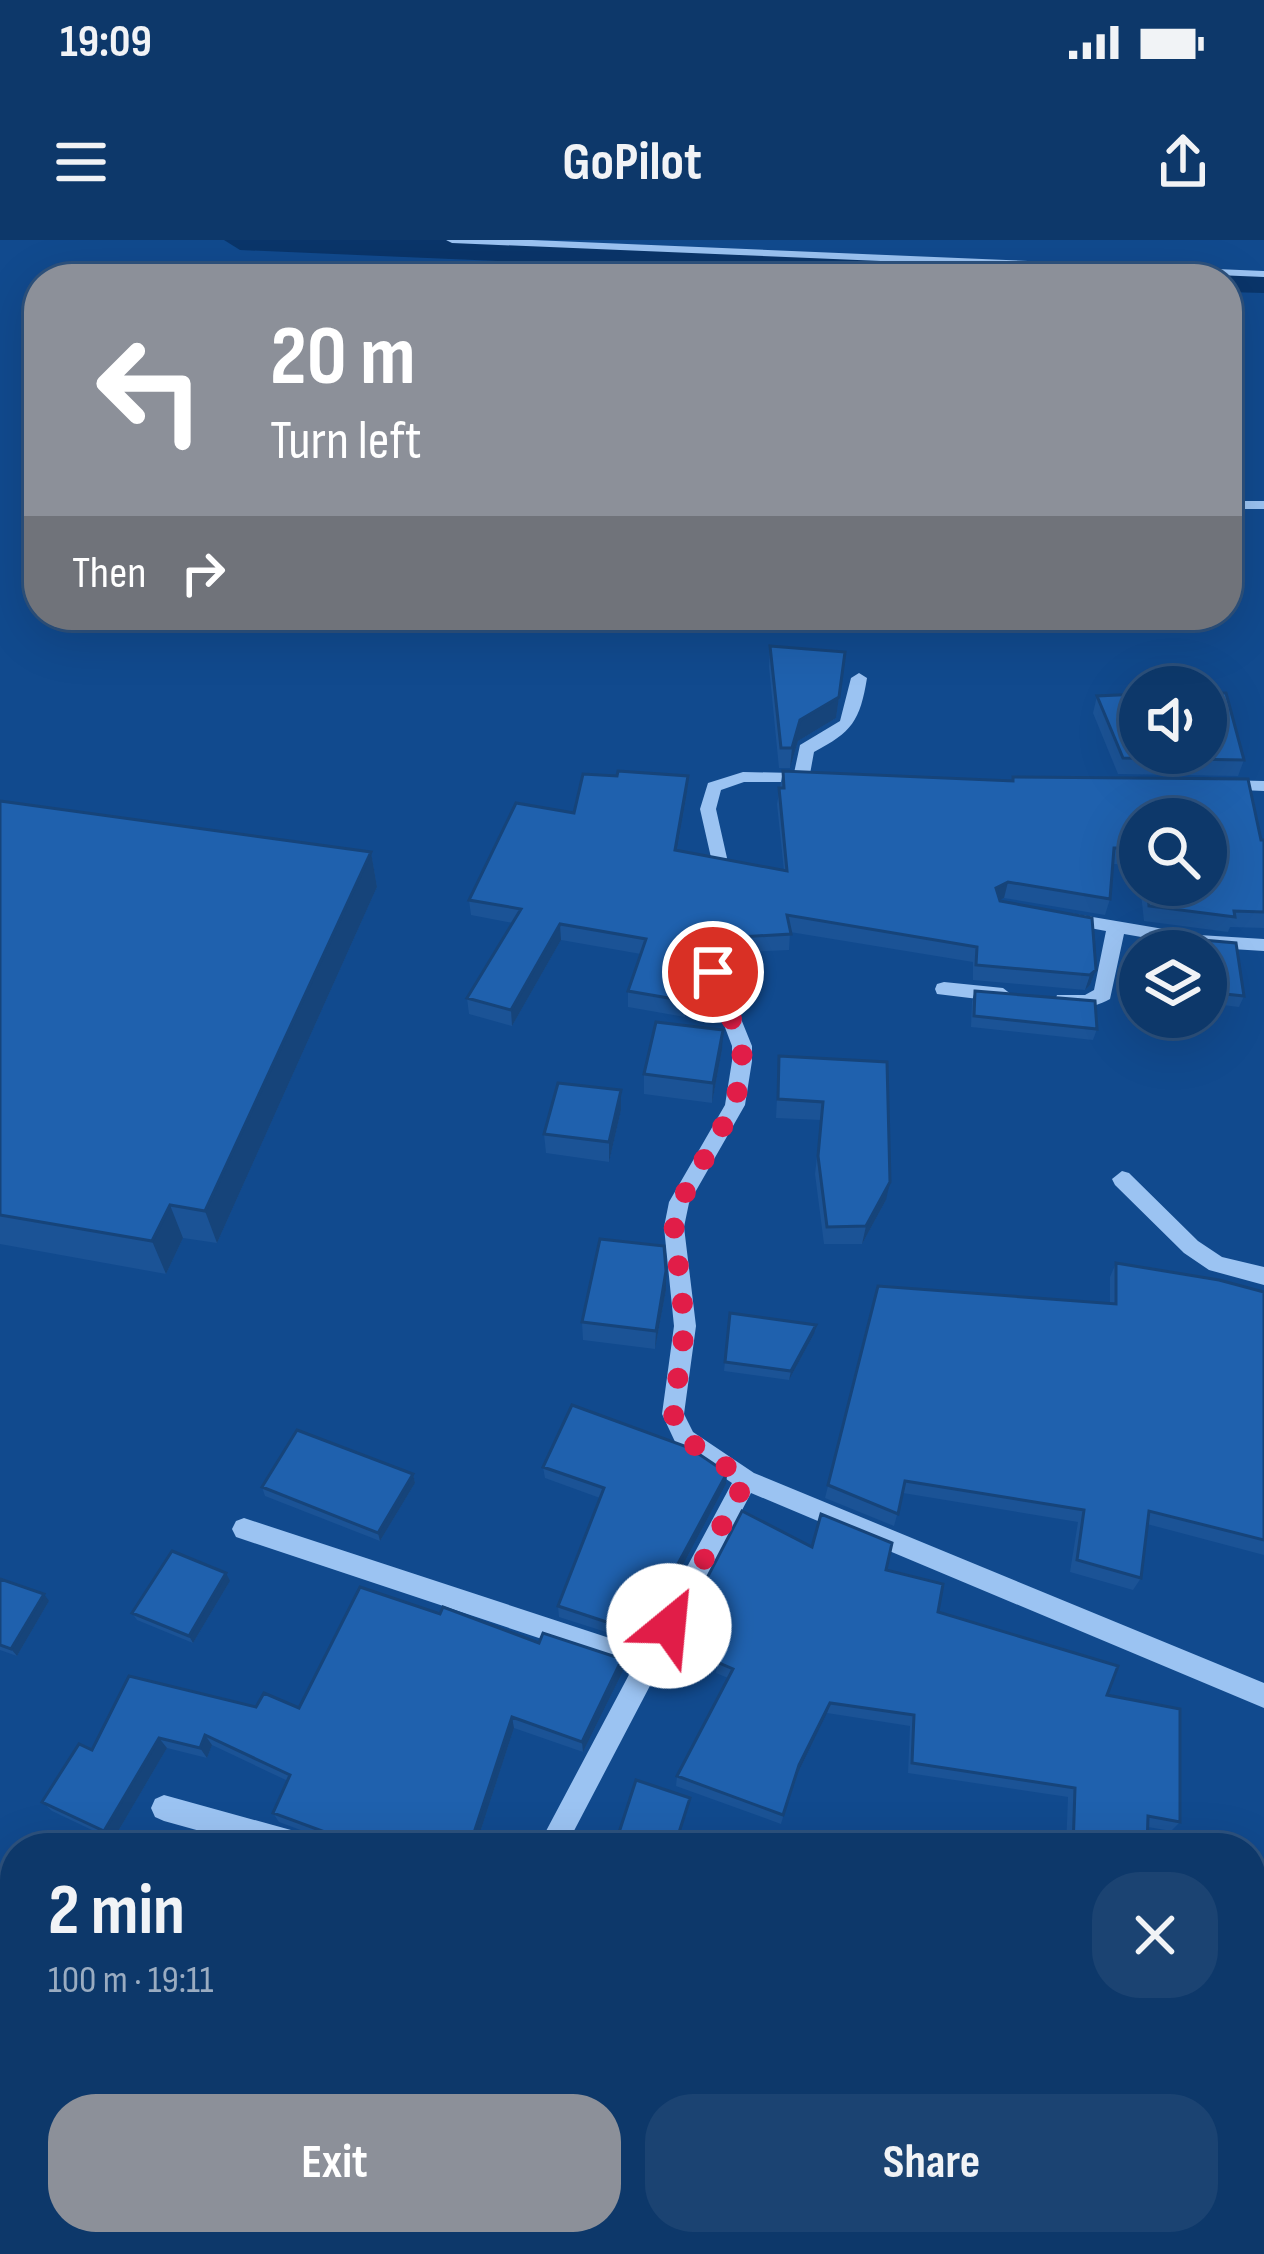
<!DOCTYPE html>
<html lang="en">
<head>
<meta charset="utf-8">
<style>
  body { margin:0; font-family:"Sofia Sans Condensed",sans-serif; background:#1b4372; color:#f1f3f6; height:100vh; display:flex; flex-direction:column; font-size:45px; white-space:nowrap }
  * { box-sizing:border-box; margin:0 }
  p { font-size:39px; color:#9aacc1 }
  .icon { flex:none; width:66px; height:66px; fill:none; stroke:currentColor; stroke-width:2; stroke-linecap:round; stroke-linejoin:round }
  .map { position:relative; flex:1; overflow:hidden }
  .side { position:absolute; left:0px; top:1593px; width:1266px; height:423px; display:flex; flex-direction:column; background:#0d386a; border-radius:48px 48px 0 0; box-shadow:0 12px 48px #0002,0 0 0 3px #2d527e }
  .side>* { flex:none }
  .guide { position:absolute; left:24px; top:24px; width:1218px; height:366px; border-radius:48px; box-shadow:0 12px 48px #0002,0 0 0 3px #2d527e; background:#8c9099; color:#fff; overflow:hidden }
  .controls { position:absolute; left:1119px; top:426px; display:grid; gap:24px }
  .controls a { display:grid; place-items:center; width:108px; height:108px; border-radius:50%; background:#0d386a; box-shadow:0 12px 48px #0002,0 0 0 3px #2d527e; font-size:60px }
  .pin { position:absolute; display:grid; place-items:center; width:102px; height:102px; color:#fff; margin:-51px; border:6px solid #fff; border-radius:50%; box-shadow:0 3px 12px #0007 }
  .me { position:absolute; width:132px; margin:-66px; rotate:28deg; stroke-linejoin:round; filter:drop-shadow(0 0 9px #0008) }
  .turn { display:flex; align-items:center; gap:42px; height:252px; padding:0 48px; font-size:54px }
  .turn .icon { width:156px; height:156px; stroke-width:2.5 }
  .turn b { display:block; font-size:84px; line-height:102px }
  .then { display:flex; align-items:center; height:114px; padding:0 48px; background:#0003; gap:24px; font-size:45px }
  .round { display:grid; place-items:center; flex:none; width:126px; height:126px; border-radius:48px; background:#1b4372 }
  .summary { display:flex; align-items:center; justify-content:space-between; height:204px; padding:0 48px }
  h1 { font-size:72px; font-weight:700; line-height:90px }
  .primary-button { display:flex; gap:24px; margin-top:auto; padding:24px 48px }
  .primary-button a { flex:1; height:138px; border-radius:48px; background:#8c9099; color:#fff; font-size:48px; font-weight:700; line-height:138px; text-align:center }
  .primary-button a+a { background:#1b4372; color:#f1f3f6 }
  .status { display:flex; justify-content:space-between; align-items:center; height:84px; padding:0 60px; background:#0d386a; direction:ltr }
  .status svg { height:33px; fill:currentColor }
  header { display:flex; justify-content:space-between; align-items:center; height:156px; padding:0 48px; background:#0d386a; font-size:54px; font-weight:700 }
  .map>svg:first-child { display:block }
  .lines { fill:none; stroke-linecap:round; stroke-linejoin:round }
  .canal { fill:#0a356a; fill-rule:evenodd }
  .minor { fill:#9bc3f2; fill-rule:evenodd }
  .wall { fill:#1b5396 }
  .shaded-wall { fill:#16447a }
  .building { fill:#1f61ae; stroke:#16447a; stroke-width:3 }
  .route { stroke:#e11d48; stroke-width:21; stroke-dasharray:0 37.8 }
</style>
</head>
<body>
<div class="status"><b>19:09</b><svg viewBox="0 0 49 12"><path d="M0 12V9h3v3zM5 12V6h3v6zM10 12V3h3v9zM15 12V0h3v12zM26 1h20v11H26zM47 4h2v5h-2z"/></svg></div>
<header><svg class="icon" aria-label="menu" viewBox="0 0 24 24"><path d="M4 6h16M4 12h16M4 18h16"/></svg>GoPilot<svg class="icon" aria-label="share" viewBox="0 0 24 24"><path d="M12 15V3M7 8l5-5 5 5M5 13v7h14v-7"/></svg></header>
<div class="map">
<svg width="1264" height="2014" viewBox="0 0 1264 2014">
  <rect width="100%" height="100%" fill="#114a8e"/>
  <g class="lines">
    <path class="canal" d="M224,0H464L1147,29L1163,39H919L240,10Z
      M1227,32L1264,33V53L1227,52V39H1213Z"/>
    <path class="minor" d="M446,0H532L1264,31V37L452,3Z
      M1227,261H1264V269H1227Z
      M859,433L867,438C860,481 852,492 814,512L810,534L815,538L813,542H744L721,550L716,569L727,618L724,622H712L700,569L708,543L743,532L794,533L800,505L840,481L851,438Z
      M1223,540L1264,541V551L1217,549L1215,545Z
      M1069,673L1199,695L1264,699V711L1199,707L1124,694L1110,759C1093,768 1070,775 1055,760L1057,755H1085L1094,750L1106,691L1063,683L1060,679Z
      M713,726L722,732L752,806V821L745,865L689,963L684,987L696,1086L684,1174L693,1192L754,1233L1264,1443V1468L751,1253L565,1608H537L632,1429L236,1297L232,1289L236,1281L244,1278L643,1409L732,1243L677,1206L662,1174L674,1086L664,987L669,962L725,865L732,821V806L704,732Z
      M944,742L1003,748L1012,755L1003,762L937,754L935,749L937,744Z
      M1122,931L1129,933L1198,1001L1222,1017L1264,1027V1045L1209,1030L1184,1013L1115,945L1112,939Z
      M164,1555L309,1595L319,1598L322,1608H261L164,1581L155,1577L151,1568L155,1559Z
      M1251,1854H1264V1884H1251Z
      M408,2001H438L436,2014H406Z
      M996,2001H1026L1022,2014H992Z"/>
  </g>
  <path class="wall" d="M770,406L845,412L836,478L798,501L790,528H779L769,427Z
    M1097,456L1244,520L1238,536L1118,534L1093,473Z
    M618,531L688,536L687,552L677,610L784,631L777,564L783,531L1012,541L1013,537L1248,539L1261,600H1264V688L1230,687L1228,692L1144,681L1140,645H1206V579H1140V643L1138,624H1113L1110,659L1105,675L1004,658L1000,660L1092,678L1096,730L1090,745L1085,750L973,740V722L790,692L789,710L706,714L685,777L628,767V751L641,714L561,700L512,786L469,774L467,758L513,683L471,675L469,660L516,563L574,573L583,534L617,536Z
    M0,561L371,612L377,647L217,1003L183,998L166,1034L0,1004Z
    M1191,699L1236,703L1244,756L1239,767L1206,763V711H1187Z
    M975,751L1097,789L1093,800L971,787L972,761Z
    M722,810L712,863L644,854V834Z
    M779,816L887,822L886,960L862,1004H824L815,934L821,880L776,878Z
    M621,870L609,922L546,913L544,894Z
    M1116,1023L1264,1052V1315L1147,1284L1141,1338L1133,1350L1070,1332L1078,1282L903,1253L894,1286L825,1258L878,1046L1110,1064V1037Z
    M666,1031V1050L655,1109L583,1100L582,1082Z
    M730,1073L814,1094L789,1140L724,1131Z
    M543,1227L727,1233L726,1244L652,1383L642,1379L634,1401L559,1377L558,1366L600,1258L545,1238Z
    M413,1234L415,1243L380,1301L265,1256L262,1247Z
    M812,1307L886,1330L938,1372L1107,1455L1180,1582L1171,1591L1148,1587L1147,1608H1066L1068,1557L908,1533L910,1486L827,1473L797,1535L781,1584L676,1546L677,1536L728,1438L716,1433L717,1422L724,1406L683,1393L684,1382Z
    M0,1339L49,1361L17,1416L0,1410Z
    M230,1341L193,1403L137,1380L132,1373Z
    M440,1374L539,1403L622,1419L623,1431L583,1512L514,1488L475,1608H416L405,1605L404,1608H349L279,1582L273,1573L288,1541L212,1505L207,1518L167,1508L113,1600L52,1571L42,1562L92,1510L256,1467L299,1468Z
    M1251,1738L1264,1741V1852L1255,1851V1884L1264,2014H1194V2006L1201,2004L1210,2006L1209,2001H1251Z
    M840,2001H998L995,2014H850L838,2010Z
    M1037,2003L1058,2014H1025L1029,2006Z"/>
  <path class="shaded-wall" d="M839,457L836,478L798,501L790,528L792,508L800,480Z
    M688,536L687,552L674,626L675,610Z
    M371,612L377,647L217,1003L205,971Z
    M1008,642L1004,658L992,664L996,648Z
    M560,684L561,700L512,786L511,770Z
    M707,699L706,714L685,777L686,761Z
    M1096,730L1090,745L1085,750L1090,735Z
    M723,790L722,810L712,863L713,843Z
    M621,850V870L609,922V902Z
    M890,942L886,960L862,1004L866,986Z
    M170,965L183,998L166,1034L152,1001Z
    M666,1031V1050L655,1109L656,1091Z
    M816,1085L814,1094L789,1140L791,1131Z
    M727,1233L726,1244L652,1383V1372Z
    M413,1234L415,1243L380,1301L378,1293Z
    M226,1333L230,1341L193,1403L189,1396Z
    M44,1354L49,1361L17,1416L11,1409Z
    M642,1369V1379L634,1401V1391Z
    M622,1419L623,1431L583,1512L582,1502Z
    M830,1463L827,1473L797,1535L781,1584L799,1525Z
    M512,1477L514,1488L475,1608H469Z
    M205,1495L212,1505L207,1518L200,1508Z
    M159,1498L167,1508L113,1600L104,1591Z
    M254,2001H264L260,2014H250Z"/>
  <path class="building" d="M770,406L845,412L839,457L800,480L792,508H781Z
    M1206,453H1226L1244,520L1123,518L1097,456L1140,454V513H1206Z
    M618,531L688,536L675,610L787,631L779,548H784L783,531L1013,541V537L1248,539L1261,600H1264V672L1234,671L1235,677L1149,666L1147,645H1206V579H1140V608H1114L1110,659L1008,642L996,648L1000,661L1092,678L1096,730L1090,735L976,725L977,707L787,675L791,694L707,699L686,761L628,751L646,699L560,684L511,770L467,758L521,669L469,660L516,563L574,573L583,534L617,536Z
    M0,561L371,612L205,971L170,965L152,1001L0,975Z
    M1191,699L1236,703L1244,756L1206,752V711H1192Z
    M975,751L1095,761L1097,789L974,776Z
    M656,782L723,790L713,843L644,834Z
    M779,816L887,822L890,942L866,986L827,987L818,916L823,862L778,859Z
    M558,843L621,850L609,902L544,894Z
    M600,999L664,1006L666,1031L656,1091L582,1082Z
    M1116,1023L1219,1040L1264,1052V1300L1149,1271L1141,1338L1077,1320L1084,1270L905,1241L898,1274L828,1245L878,1046L1116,1064Z
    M730,1073L816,1085L791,1131L725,1122Z
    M572,1165L690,1208L727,1233L652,1372L642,1369L634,1391L558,1366L604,1248L543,1227Z
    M297,1190L413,1234L378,1293L262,1247Z
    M742,1271L812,1307L821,1274L892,1303L886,1330L943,1344L938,1372L1118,1426L1107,1455L1180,1469V1582L1148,1576L1147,1608H1073L1075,1548L912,1523L914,1475L830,1463L799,1525L783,1575L677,1536L733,1429L717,1422L728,1396L684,1382Z
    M172,1311L226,1333L189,1396L132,1373Z
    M0,1339L44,1354L11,1409L0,1405Z
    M360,1347L440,1374L443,1367L539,1403L543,1393L622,1419L582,1502L512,1477L469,1608H442L401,1596L397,1608H350L352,1602L273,1573L290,1535L205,1495L200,1508L159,1498L104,1591L42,1562L79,1504L92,1510L129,1436L256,1467L264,1453L299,1468Z
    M636,1540L690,1558L674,1608H614Z
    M62,1600L89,1608H58Z
    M0,1676L15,1680V1873L0,1868Z
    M1251,1738L1264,1741V1848L1255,1847V1884L1264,1885V2014H1202L1201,2004L1218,2007L1217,2001H1251Z
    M15,1919V1984L0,1976V1945Z
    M131,2001H254L250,2014H126Z
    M843,2001H998L995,2014H861L842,2007Z
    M1037,2003L1058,2014H1031Z"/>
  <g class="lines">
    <path class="route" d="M669,1386L746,1240L685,1199L673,1174L685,1086L674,987L680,962L735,865L742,821V806L713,732"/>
  </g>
</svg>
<div class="controls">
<a><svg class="icon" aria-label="sound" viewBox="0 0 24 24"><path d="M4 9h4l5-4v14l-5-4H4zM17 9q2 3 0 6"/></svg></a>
<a><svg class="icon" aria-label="search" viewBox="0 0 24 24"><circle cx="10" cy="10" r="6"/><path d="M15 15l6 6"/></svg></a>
<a><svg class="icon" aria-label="layers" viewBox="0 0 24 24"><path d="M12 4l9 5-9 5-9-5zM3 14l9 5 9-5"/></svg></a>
</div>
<div class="pin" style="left:713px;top:732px;background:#d93025"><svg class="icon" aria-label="arrive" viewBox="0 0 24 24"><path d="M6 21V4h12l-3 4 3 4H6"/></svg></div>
<svg class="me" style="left:669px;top:1386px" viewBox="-20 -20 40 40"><circle r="19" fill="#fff"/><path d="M0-13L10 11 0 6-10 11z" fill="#e11d48"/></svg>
<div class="guide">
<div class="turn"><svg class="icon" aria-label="left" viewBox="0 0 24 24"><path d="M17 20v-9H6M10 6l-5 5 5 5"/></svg><div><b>20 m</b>Turn left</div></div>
<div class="then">Then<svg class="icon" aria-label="right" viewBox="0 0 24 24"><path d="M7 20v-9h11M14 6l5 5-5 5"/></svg></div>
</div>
<section class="side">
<div class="summary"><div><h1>2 min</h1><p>100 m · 19:11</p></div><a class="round"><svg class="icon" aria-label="close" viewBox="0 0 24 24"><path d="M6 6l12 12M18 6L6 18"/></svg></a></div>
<div class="primary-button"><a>Exit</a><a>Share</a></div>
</section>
</div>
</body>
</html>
